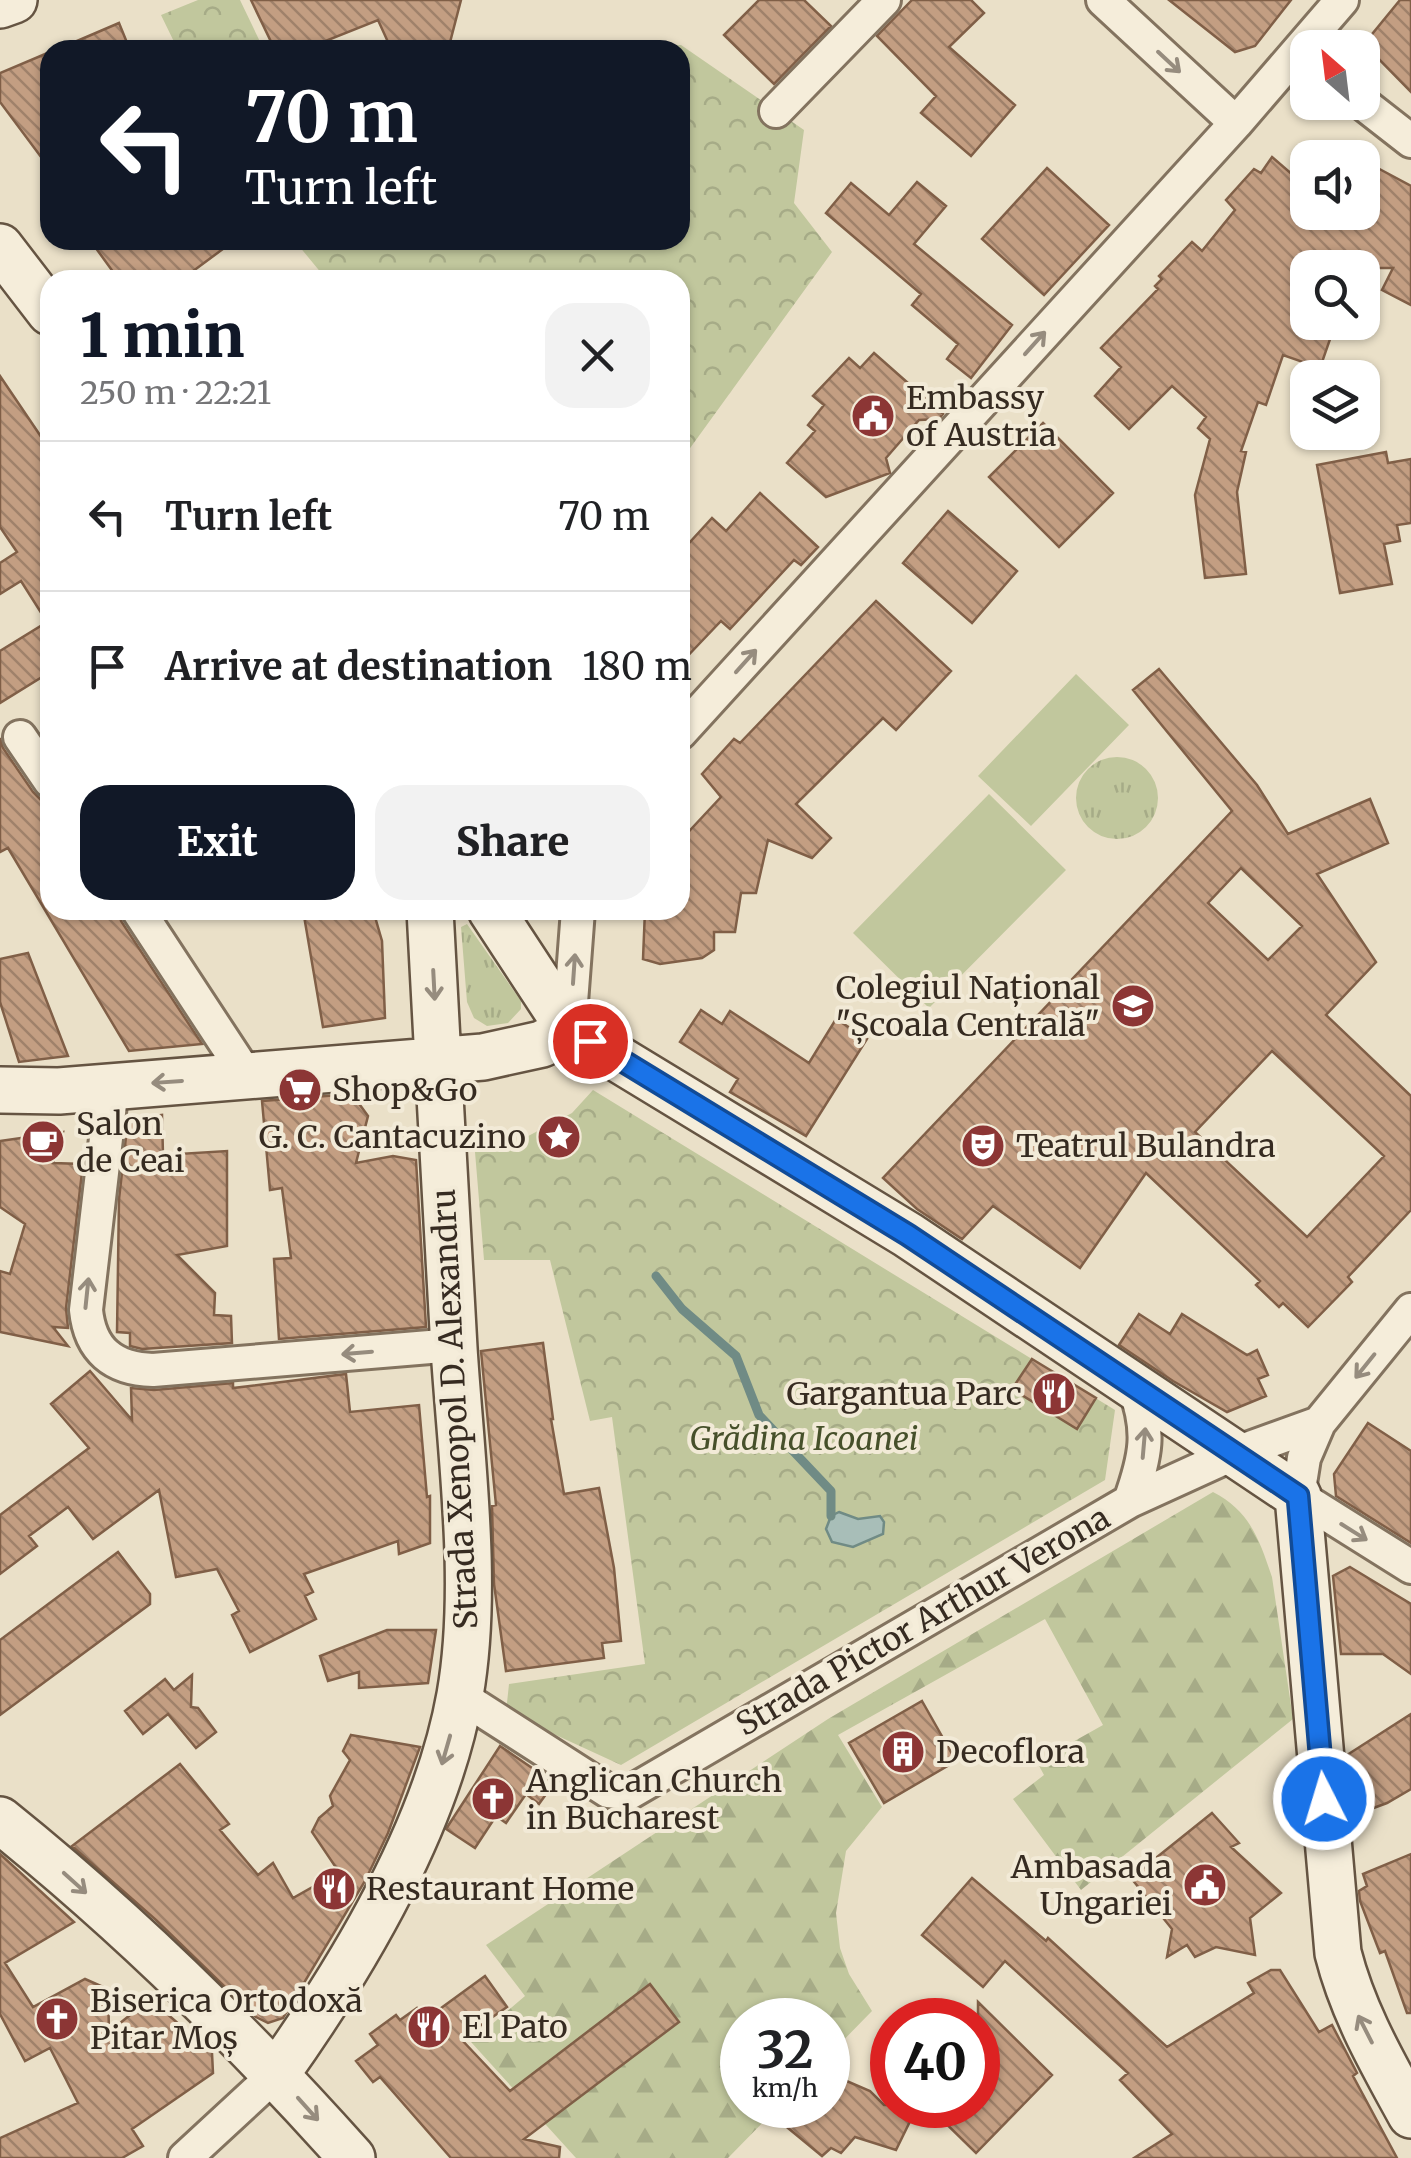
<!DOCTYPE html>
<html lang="en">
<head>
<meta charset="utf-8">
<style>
  body { margin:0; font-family:Merriweather,serif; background:#f2f2f2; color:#202124; height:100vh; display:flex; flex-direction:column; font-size:38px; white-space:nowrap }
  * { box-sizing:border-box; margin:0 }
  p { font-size:32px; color:#757577 }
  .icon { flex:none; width:55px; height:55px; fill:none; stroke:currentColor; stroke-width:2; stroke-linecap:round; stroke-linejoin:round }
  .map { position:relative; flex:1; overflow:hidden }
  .drawer { position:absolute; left:40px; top:270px; width:650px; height:650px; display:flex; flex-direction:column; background:#fff; border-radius:30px; box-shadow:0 2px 8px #0004 }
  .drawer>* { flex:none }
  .top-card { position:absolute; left:40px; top:40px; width:650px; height:210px; border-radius:30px; box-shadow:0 2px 8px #0004; background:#111827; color:#fff; overflow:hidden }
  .needle { width:65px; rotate:332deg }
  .controls { position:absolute; left:1290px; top:30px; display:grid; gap:20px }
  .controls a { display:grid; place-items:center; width:90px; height:90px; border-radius:20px; background:#fff; box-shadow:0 2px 8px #0004; font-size:50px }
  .speed { position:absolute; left:720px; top:1998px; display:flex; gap:20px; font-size:50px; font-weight:700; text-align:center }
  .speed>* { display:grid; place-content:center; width:130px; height:130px; border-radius:50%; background:#fff; box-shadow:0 2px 8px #0004; line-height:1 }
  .speed small { font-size:25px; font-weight:400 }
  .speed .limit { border:15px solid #d22; background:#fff; color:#111 }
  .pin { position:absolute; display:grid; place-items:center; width:85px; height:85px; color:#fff; margin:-42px; border:5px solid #fff; border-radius:50%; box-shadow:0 2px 10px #0007 }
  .me { position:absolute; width:110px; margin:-55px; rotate:355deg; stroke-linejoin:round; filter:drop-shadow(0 0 8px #0008) }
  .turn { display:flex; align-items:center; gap:35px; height:210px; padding:0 40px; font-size:45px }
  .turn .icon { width:130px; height:130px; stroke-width:2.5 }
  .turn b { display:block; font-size:70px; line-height:85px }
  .round { display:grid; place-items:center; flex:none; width:105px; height:105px; border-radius:30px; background:#f2f2f2 }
  .headline { display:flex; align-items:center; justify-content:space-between; height:170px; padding:0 40px }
  h1 { font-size:60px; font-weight:800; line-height:75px; color:#111827 }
  .button { display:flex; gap:20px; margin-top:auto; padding:20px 40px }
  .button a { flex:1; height:115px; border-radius:30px; background:#111827; color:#fff; font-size:40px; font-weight:800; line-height:115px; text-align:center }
  .button a+a { background:#f2f2f2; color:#202124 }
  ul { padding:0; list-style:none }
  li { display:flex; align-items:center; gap:30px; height:150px; padding:0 40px; border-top:2px solid #e0e0e0 }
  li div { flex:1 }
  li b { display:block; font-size:38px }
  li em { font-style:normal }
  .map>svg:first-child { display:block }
  .grass { fill:url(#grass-tufts) }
  .forest { fill:url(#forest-firs) }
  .park { fill:url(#park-crowns) }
  .pitch { fill:#c1c79d }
  .water { fill:#a8beb8; stroke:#708b85; stroke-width:2.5 }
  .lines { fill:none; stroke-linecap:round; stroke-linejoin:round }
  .stream { stroke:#708b85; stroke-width:9 }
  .building { fill:url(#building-back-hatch); stroke:#805f47; stroke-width:2.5; fill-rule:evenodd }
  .street-casing { stroke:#83735f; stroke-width:38 }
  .secondary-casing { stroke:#655442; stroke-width:50 }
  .street { stroke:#f5edda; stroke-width:32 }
  .secondary { stroke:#f5edda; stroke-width:45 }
  .oneway { stroke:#968c7e }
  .route-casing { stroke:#114b97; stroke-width:25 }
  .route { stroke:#1a73e8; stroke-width:18 }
  .labels { text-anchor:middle; stroke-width:8; stroke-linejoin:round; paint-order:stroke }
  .poi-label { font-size:32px; fill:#362b21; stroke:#f2ead7; text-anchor:start }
  .street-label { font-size:32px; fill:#362b21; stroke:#f2ead7 }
  .park-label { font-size:32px; font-style:italic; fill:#46502a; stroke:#f2ead7 }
</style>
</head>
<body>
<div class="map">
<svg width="1411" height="2158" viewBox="0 0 1411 2158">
  <defs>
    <pattern id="grass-tufts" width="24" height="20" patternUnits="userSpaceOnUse" patternTransform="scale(2.5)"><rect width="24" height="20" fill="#c1c79d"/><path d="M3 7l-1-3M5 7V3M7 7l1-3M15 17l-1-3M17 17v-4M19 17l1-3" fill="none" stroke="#a6ab87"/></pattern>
    <pattern id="forest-firs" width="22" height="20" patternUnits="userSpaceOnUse" patternTransform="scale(2.5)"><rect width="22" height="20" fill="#c1c79d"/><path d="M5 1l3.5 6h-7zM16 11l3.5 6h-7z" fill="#a6ab87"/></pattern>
    <pattern id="park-crowns" width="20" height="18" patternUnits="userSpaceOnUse" patternTransform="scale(2.5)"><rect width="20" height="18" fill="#c1c79d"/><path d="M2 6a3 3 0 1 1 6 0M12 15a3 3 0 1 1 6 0" fill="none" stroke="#a6ab87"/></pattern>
    <pattern id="building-back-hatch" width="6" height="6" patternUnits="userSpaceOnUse" patternTransform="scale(2.5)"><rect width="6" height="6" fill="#c39e82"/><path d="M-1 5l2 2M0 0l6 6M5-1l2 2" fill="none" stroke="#9f816a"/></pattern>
  </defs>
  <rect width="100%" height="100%" fill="#eae0c8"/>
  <path class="grass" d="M1076 798a41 41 0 1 1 82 0a41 41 0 1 1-82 0Z
    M467,924L521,1001V1009L508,1023L487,1026L474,1018L467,1002L461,927Z"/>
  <path class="forest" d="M1213,1492C1250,1511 1259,1539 1272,1577L1293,1719L1081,1890L1013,1799L1044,1775L1037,1762L1103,1725L1045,1619L838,1735L882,1807L846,1851L836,1913L840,1948L849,1974L872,2011L828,2056V2020H742V2105H780L728,2158H576L471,2042L525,1996L486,1945L828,1719Z"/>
  <path class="park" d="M198,0H240L264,50H178L161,15Z
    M681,45L804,130L794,203L832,252L680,462V280H327L294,240H680V50H573Z
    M593,1090L1115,1410L1105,1480L621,1765L506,1712L509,1684L645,1664L612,1417L590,1421L550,1260H484L474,1140L513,1144L572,1113Z"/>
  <path class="pitch" d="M1076,674L1129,725L1031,826L978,776Z
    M989,794L1066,870L929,1008L853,933Z"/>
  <path class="water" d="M839,1512L858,1519L880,1516L884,1522L883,1534L853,1547L832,1542L826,1529L831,1516Z"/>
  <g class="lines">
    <path class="stream" d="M656,1276L682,1309L736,1356L759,1415L831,1491V1516"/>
  </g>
  <path class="building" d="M251,0H461L448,50H398L388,42L378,20L303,50H275Z
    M759,0H804L831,26L774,84L724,35Z
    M912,0H971L984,13L949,47L1015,105L971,156L921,113L936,96L877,36Z
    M1169,0H1291L1255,46L1235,52Z
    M1400,0H1411V92L1364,44Z
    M119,23L130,50H56Z
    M50,52V169L0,102V73Z
    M1272,157L1308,188V212H1362V179L1372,165L1411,186V305L1382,290L1393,268H1308V322H1336L1320,368L1283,355L1266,405L1258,402L1241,451L1246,452L1237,492L1246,574L1205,578L1195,495L1210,439L1198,428L1206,417L1172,386L1129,429L1095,396L1121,367L1101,348L1158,289L1155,286L1162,279L1159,276L1192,242L1202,251L1235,210L1226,200L1254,169L1261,173Z
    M1047,168L1109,225L1044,295L982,239Z
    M917,182L946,206L914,244L1012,325L971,378L947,359L958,344L912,305L921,294L826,213L851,183L889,215Z
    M90,240H235L181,280H119Z
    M874,353L943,414L939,419L919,420L886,458L890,473L826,497L787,463L815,431L808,425L824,405L813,396L849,358L860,368Z
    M0,376L50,450V672L0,703V651L47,622L21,581L0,594V563L17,552L0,527Z
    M1043,423L1113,493L1059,547L989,477Z
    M1386,452L1388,463L1411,459V523L1397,525L1400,541L1384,544L1392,584L1340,593L1317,465Z
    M760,493L818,547L801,565L794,560L730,629L721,621L680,664V553L712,518L726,531Z
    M948,511L1017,571L972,623L903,563Z
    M876,601L951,671L896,730L883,718L796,804L831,838L812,858L768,840L756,893H741L735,932H714V950L702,958L660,964L643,959L645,910H680V841L721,797L702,774L734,739L740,743Z
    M1159,669L1257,785L1288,834L1370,799L1388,843L1317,874L1376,962L1326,1015L1411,1096V1210L1348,1277L1352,1282L1308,1327L1283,1303L1279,1307L1256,1285L1260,1281L1146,1173L1080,1268L993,1206L962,1239L917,1209L883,1178L1232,811L1133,690ZM1241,868L1302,926L1268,960L1208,903ZM1272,1051L1384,1156L1307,1237L1195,1132Z
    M0,738L3,748L33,792L50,809V910H118L121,921L202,1044L129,1051L8,848L0,852Z
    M303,910H373L382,941L385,1018L323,1027Z
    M28,953L68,1056L19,1062L0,1002V959Z
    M701,1010L722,1024L730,1011L809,1063L836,1019L867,1039L806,1136L730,1092L738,1079L680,1042Z
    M352,1094L368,1116L356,1163L393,1156L416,1160L426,1327L279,1339L274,1259L291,1258L282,1188L270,1190L262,1101Z
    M162,1115L163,1155L227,1151V1246L177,1255L215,1293L214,1315L231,1316L232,1343L142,1349L130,1346V1333L117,1332L119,1199L126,1137L130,1123L139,1118Z
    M63,1132L53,1163L83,1164L66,1308L68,1328L53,1327L68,1346L0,1332V1271L10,1274L25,1224L0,1207V1141Z
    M1139,1314L1170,1334L1182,1314L1247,1355L1257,1350L1268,1375L1258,1379L1266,1396L1227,1412L1173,1381L1119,1345Z
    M543,1343L553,1419H551L564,1494L599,1488L614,1568L621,1641L602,1643L604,1658L506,1671L494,1584L492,1506L496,1505L481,1351Z
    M1032,1359L1096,1398L1077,1429L1012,1389Z
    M90,1371L132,1420L131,1388L154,1390L233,1383V1388L346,1374L350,1412L419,1405L427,1497L430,1496V1543L399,1554L398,1541L304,1574L313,1592L305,1596L316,1619L250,1652L232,1615L239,1611L217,1569L176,1577L159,1490L93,1539L68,1507L29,1536L37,1546L0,1574V1515L89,1448L51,1404Z
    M1368,1423L1411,1451V1543L1336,1496L1334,1474Z
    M118,1552L150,1594V1604L0,1715V1640Z
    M1350,1567L1411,1604V1674L1383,1654H1341L1333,1576Z
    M387,1630H436L428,1683L359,1688V1672L328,1681L320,1656Z
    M192,1675L191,1707L198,1708L216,1732L196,1748L168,1714L143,1734L125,1711L165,1679L174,1690Z
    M922,1701L956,1761L884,1803L849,1743Z
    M1411,1714V1789L1387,1803L1360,1813L1347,1755Z
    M351,1735L420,1747L388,1833L365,1881L283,2018L268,2023L256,2017L156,1920L72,1846L180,1764L229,1824L220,1830L258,1875L273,1863L293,1898L339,1872L312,1832L319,1818L333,1806L330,1796L350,1760L343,1751Z
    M500,1746L554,1783L539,1804L526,1794L506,1823L496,1816L475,1848L446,1829Z
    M1212,1813L1239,1843L1231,1847L1281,1893L1250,1918L1255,1955L1216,1947L1195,1957L1187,1945L1167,1957L1172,1929L1131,1878Z
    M0,1854L74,1922L5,1963L33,2007L85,1979L108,1989L109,2032L150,1999L212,2053L213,2073L132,2129L143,2146L122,2158H0V2138L78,2103L50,2048L25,2061L0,2014Z
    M1411,1854V2013H1407L1385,1951L1380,1953L1360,1901L1359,1891L1367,1886L1363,1874Z
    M972,1878L1046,1941L1048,1938L1167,2047L1254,1993L1248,1983L1271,1970H1280L1319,2032L1332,2025L1357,2073L1353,2076L1397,2158H1134L1172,2134L1120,2080L1128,2073L1005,1961L983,1987L922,1935Z
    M485,1976L507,2007L461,2039L510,2091L650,1984L679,2022L524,2139L560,2147L559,2158H451L380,2077L373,2082L356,2061L378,2045L370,2034L396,2015L400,2020L417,2008L426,2019Z
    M978,2002L1052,2075L976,2153L927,2105H978Z
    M828,2073L870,2091L884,2105H918L896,2150L855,2137L841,2153L831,2148L822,2156L788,2128L808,2105H828Z"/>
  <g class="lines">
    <defs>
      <path id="street" d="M1103,0L1236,123
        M1361,102L1411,141
        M776,111L884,0
        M680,733L1236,123L1342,0
        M20,737L50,781
        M138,910L247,1076
        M569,1029L578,910
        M112,1087L86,1310C90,1350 113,1369 153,1370L454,1345
        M1411,1310L1319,1423L1304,1458L1298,1496L1411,1567
        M1130,1501C1146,1456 1151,1431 1134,1386
        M460,1696L608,1791L629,1793L1130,1501L1233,1454L1319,1423
        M185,2158L277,2073"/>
      <path id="secondary" d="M0,5L14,0
        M0,247L50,312
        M491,910L569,1029L908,1235L1298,1496L1338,1953C1353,2012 1382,2062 1411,2115
        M0,1090L59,1091L483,1057L542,1044L569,1029
        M0,1820C127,1922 244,2037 352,2158
        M277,2073C353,1966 437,1825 460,1695C479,1587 461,1458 454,1348C445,1202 438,1056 430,910"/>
    </defs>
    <use href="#street" class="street-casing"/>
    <use href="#secondary" class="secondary-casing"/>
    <use href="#street" class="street"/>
    <use href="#secondary" class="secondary"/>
  </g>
  <defs><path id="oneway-shaft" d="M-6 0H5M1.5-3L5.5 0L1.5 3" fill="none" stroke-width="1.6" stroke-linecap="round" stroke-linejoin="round" transform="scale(2.5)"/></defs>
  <g class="oneway">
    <use href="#oneway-shaft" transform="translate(1169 62) rotate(43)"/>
    <use href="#oneway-shaft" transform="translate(1035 343) rotate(-48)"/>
    <use href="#oneway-shaft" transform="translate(746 661) rotate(-48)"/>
    <use href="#oneway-shaft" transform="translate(574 969) rotate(-86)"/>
    <use href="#oneway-shaft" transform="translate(434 985) rotate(87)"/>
    <use href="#oneway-shaft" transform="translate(167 1082) rotate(176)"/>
    <use href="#oneway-shaft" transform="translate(87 1293) rotate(-84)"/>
    <use href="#oneway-shaft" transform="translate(357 1353) rotate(175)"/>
    <use href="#oneway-shaft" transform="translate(1365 1366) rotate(129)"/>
    <use href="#oneway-shaft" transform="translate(1144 1443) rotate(-85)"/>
    <use href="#oneway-shaft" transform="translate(1354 1532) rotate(32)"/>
    <use href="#oneway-shaft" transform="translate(446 1750) rotate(106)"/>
    <use href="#oneway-shaft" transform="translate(75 1883) rotate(42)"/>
    <use href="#oneway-shaft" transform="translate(1365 2029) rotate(-117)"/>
    <use href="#oneway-shaft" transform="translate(308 2109) rotate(48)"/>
  </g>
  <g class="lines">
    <defs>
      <path id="route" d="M590,1041L908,1235L1298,1496L1324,1799"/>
    </defs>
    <use href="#route" class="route-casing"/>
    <use href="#route" class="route"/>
  </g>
  <defs>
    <symbol id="civic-disc" viewBox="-11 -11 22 22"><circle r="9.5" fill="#8c3635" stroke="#f2ead7"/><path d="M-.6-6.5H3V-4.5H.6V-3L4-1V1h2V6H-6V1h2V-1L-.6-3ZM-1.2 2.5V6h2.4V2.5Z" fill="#fff"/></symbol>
    <symbol id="school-disc" viewBox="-11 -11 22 22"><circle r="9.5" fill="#8c3635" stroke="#f2ead7"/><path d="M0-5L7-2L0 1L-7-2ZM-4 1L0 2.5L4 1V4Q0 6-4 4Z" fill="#fff"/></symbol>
    <symbol id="supermarket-disc" viewBox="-11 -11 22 22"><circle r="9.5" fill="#8c3635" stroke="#f2ead7"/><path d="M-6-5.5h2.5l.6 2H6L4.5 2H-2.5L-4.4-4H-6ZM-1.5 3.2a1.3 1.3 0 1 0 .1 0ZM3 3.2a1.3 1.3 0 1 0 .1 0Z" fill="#fff"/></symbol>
    <symbol id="sight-disc" viewBox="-11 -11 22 22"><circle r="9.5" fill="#8c3635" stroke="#f2ead7"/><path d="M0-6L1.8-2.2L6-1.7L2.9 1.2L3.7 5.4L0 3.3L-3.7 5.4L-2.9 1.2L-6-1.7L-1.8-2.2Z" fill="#fff"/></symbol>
    <symbol id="cafe-disc" viewBox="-11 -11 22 22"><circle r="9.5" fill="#8c3635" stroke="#f2ead7"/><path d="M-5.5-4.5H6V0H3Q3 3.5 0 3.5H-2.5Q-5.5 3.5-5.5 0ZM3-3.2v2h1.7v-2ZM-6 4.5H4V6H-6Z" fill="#fff"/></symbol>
    <symbol id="theatre-disc" viewBox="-11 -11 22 22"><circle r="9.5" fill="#8c3635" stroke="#f2ead7"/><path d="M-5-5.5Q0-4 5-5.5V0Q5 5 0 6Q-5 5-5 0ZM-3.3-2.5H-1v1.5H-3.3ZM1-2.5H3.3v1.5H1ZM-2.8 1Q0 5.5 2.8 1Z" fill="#fff"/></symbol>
    <symbol id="restaurant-disc" viewBox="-11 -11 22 22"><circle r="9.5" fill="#8c3635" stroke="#f2ead7"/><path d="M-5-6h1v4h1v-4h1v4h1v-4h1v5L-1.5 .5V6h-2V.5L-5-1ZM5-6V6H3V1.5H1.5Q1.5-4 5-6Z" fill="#fff"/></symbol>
    <symbol id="building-disc" viewBox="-11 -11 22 22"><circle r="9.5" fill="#8c3635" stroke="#f2ead7"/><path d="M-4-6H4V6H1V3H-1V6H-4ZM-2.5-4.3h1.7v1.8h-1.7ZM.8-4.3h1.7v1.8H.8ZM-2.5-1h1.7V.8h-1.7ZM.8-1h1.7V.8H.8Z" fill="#fff"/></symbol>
    <symbol id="church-disc" viewBox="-11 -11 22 22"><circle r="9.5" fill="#8c3635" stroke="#f2ead7"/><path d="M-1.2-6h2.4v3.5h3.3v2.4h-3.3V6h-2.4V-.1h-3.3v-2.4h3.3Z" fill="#fff"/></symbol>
  </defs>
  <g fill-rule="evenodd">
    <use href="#civic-disc" x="848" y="391" width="50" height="50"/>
    <use href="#school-disc" x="1108" y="981" width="50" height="50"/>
    <use href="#supermarket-disc" x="275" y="1065" width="50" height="50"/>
    <use href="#sight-disc" x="534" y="1112" width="50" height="50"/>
    <use href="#cafe-disc" x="18" y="1117" width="50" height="50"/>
    <use href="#theatre-disc" x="958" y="1121" width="50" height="50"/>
    <use href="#restaurant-disc" x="1029" y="1369" width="50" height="50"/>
    <use href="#building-disc" x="878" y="1727" width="50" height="50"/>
    <use href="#church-disc" x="468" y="1774" width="50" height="50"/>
    <use href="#civic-disc" x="1180" y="1860" width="50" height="50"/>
    <use href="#restaurant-disc" x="309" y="1864" width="50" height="50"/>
    <use href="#church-disc" x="32" y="1994" width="50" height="50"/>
    <use href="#restaurant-disc" x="404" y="2002" width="50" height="50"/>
  </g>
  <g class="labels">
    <g class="poi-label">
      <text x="906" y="409">Embassy<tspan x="906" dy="37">of Austria</tspan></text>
      <text x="1100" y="999" text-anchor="end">Colegiul Național<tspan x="1100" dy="37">"Școala Centrală"</tspan></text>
      <text x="332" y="1101">Shop&amp;Go</text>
      <text x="76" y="1135">Salon<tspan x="76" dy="37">de Ceai</tspan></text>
      <text x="526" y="1148" text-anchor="end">G. C. Cantacuzino</text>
      <text x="1016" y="1157">Teatrul Bulandra</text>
      <text x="1022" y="1405" text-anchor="end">Gargantua Parc</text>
      <text x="936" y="1763">Decoflora</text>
      <text x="526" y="1792">Anglican Church<tspan x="526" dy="37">in Bucharest</tspan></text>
      <text x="1172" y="1878" text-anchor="end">Ambasada<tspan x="1172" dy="37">Ungariei</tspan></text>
      <text x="366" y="1900">Restaurant Home</text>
      <text x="90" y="2012">Biserica Ortodoxă<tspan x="90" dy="37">Pitar Moș</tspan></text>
      <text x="462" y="2038">El Pato</text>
    </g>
    <g class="street-label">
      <text transform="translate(455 1409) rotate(-93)" y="11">Strada Xenopol D. Alexandru</text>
      <text transform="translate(923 1621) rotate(-30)" y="11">Strada Pictor Arthur Verona</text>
    </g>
    <g class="park-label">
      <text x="804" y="1450">Grădina Icoanei</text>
    </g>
  </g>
</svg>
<div class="controls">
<a><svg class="needle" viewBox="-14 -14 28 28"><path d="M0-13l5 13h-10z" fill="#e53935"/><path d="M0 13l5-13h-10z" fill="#757577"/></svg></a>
<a><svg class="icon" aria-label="sound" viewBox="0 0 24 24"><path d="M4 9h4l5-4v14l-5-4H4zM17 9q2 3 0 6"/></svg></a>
<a><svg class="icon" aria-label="search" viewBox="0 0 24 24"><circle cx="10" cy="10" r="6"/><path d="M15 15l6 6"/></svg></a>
<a><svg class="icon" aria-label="layers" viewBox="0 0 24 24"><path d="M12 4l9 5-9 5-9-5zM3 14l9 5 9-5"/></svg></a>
</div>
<div class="speed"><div>32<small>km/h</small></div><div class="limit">40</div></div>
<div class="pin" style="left:590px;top:1041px;background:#d93025"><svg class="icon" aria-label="arrive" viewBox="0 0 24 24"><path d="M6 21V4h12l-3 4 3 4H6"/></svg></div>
<svg class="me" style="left:1324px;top:1799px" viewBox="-20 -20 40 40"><circle r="17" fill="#1a73e8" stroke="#fff" stroke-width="3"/><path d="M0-11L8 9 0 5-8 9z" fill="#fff"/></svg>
<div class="top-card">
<div class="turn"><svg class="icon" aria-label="left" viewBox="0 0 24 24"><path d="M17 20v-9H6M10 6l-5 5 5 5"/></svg><div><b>70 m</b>Turn left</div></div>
</div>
<section class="drawer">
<div class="headline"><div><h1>1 min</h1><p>250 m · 22:21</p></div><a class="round"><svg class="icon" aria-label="close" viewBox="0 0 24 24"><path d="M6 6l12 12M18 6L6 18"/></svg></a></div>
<ul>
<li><svg class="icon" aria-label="left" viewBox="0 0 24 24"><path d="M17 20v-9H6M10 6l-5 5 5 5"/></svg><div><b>Turn left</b></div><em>70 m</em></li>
<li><svg class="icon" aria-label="arrive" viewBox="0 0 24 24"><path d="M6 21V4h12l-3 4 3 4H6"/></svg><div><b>Arrive at destination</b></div><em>180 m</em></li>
</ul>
<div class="button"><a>Exit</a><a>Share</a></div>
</section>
</div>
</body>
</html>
